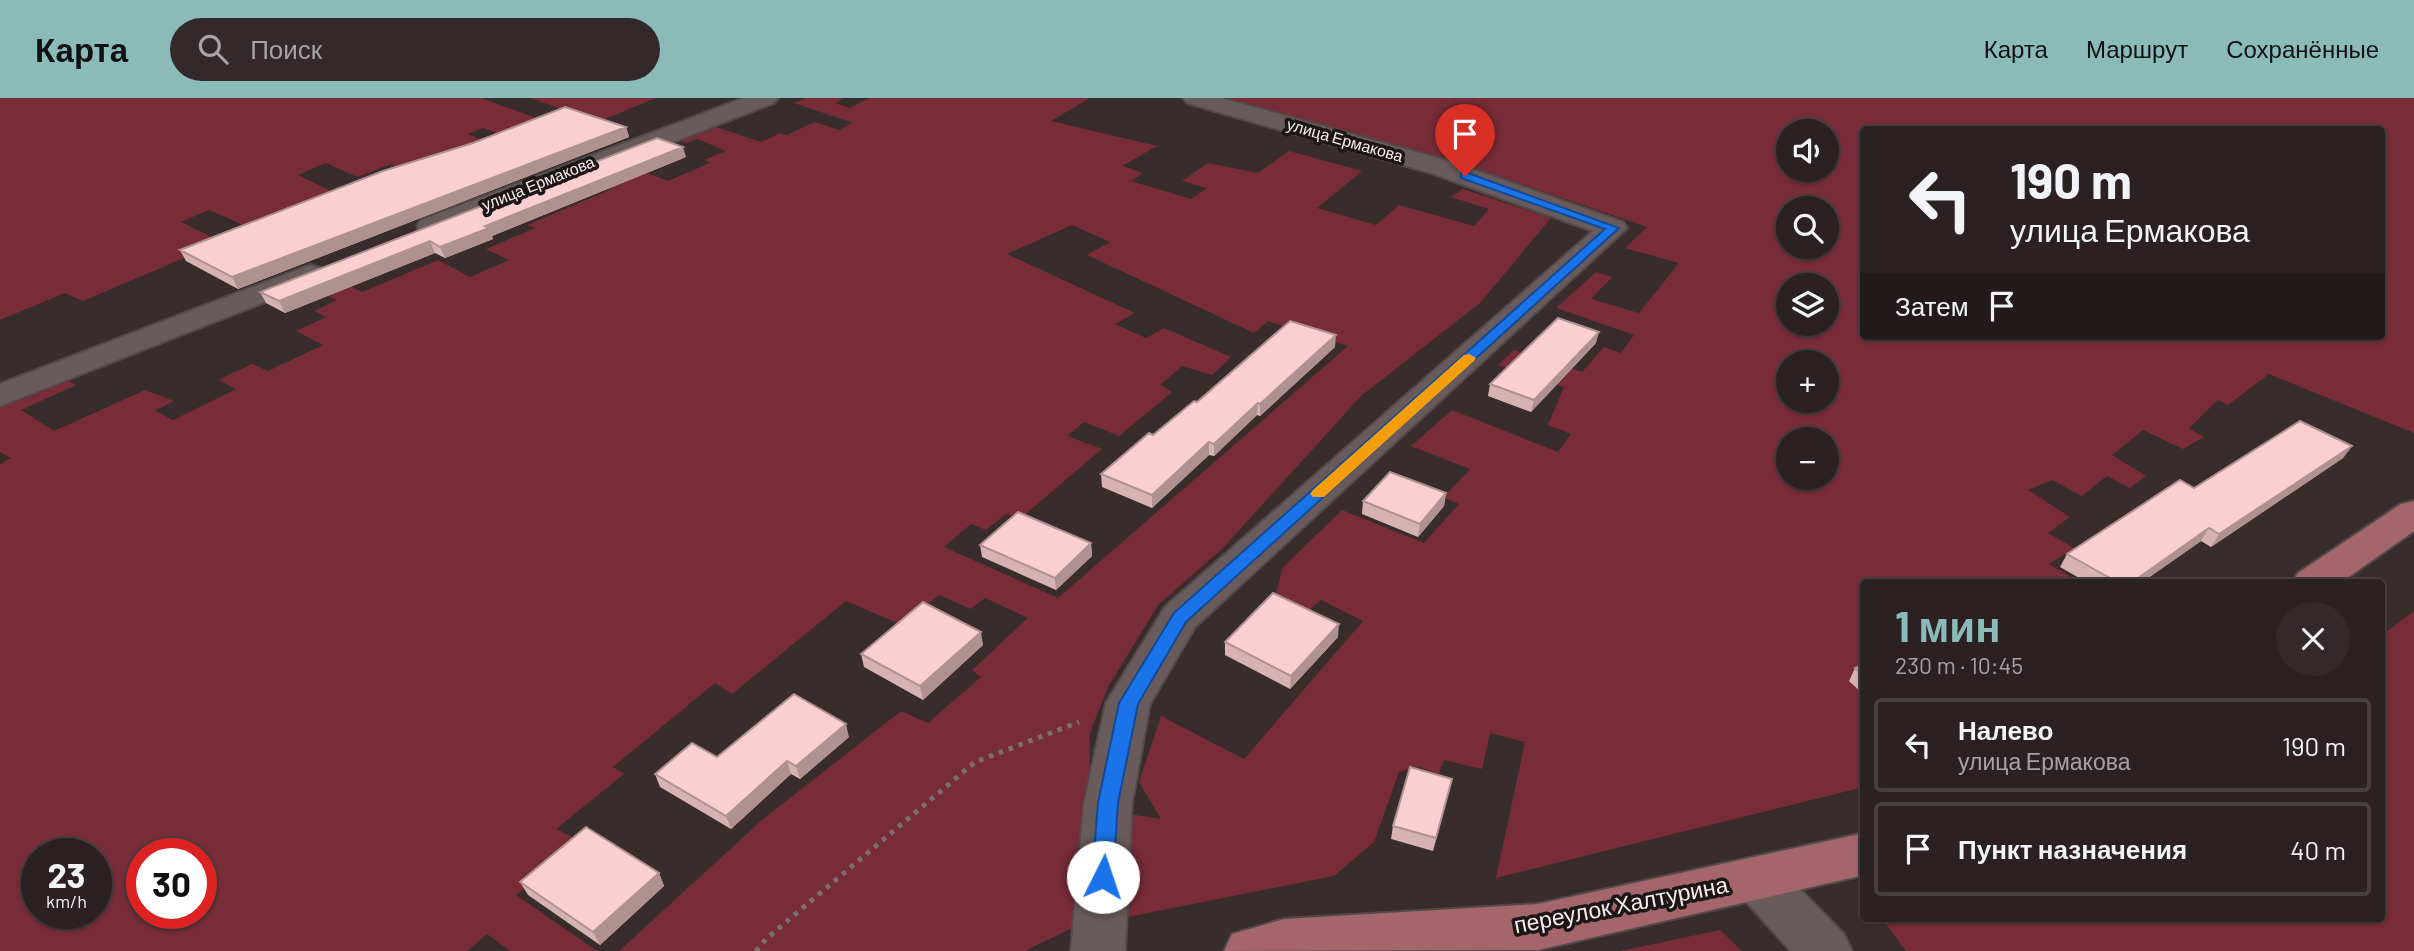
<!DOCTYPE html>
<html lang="ru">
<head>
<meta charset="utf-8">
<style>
  body { margin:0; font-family:Barlow,sans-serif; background:#33292a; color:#f1f3f6; height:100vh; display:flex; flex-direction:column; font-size:26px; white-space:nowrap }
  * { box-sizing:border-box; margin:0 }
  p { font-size:23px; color:#a6a3a5 }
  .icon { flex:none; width:38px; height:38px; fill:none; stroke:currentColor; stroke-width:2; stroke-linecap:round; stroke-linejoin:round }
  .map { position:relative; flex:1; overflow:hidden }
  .drawer { position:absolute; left:1860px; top:481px; width:525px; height:343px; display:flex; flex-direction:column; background:#2b2122; border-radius:7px; box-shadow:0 2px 5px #0004,0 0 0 2px #473e40 }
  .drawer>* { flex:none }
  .top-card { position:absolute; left:1860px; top:28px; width:525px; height:214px; border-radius:7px; box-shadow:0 2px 5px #0004,0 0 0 2px #473e40; background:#2b2122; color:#f1f3f6; overflow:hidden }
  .controls { position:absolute; left:1776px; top:21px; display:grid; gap:14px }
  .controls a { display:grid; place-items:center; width:63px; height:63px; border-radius:50%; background:#2b2122; box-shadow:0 2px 5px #0004,0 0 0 2px #473e40; font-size:35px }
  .speed { position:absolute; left:21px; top:740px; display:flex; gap:14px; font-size:35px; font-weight:700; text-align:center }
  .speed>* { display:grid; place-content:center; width:91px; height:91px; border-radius:50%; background:#2b2122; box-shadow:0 2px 5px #0004,0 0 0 2px #473e40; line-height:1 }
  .speed small { font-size:18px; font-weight:400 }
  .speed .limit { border:10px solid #d22; background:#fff; color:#111 }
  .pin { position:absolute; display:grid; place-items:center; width:60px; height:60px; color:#fff; margin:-72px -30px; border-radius:50% 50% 50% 0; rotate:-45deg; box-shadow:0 0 7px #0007 }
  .pin .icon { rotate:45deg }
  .me { position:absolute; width:77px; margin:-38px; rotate:4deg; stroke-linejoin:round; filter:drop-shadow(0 0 5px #0008) }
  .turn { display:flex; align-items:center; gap:24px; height:147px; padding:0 35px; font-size:32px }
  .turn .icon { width:91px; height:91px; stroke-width:2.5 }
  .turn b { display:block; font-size:49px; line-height:60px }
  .then { display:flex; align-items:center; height:66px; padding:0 35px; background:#0003; gap:14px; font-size:26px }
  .round { display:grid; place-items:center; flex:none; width:74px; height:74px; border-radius:37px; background:#33292a }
  .overview { display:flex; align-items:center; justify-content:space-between; height:119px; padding:0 35px }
  h1 { font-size:42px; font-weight:700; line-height:52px; color:#8bbbb9 }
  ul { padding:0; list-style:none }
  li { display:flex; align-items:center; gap:21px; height:94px; margin:0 14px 10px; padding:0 21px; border:4px solid #473e40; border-radius:7px }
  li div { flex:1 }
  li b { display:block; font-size:26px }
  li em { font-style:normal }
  header { display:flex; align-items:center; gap:42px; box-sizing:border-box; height:98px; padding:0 35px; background:#8bbbb9; color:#111 }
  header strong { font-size:33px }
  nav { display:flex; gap:38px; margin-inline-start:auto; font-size:24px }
  .search { width:490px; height:63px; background:#33292a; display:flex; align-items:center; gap:18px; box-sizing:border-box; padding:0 24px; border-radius:38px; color:#a6a3a5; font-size:26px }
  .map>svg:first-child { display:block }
  .green { fill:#772c38; fill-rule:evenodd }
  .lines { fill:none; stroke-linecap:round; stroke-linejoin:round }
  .minor-casing { stroke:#53494a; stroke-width:4 }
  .major-casing { stroke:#53494a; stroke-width:4 }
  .path { stroke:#7a6e6f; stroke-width:5; stroke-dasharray:4.5 6; stroke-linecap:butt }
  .minor { fill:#695b5b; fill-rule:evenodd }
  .major { fill:#a4656b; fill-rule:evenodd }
  .wall { fill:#d7b2b4 }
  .shaded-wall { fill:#af9192 }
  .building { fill:#facfd1; stroke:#af9192; stroke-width:2 }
  .route { fill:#1a73e8; stroke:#114b97; stroke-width:2 }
  .slow { fill:#f59e0b }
  .labels { text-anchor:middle; stroke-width:7; stroke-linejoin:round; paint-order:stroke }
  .far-street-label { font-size:16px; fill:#f5eced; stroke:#1c1617 }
  .near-street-label { font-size:23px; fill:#f5eced; stroke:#1c1617 }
</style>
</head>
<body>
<header>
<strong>Карта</strong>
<div class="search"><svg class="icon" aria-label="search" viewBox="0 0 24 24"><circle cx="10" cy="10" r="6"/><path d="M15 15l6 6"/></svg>Поиск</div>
<nav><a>Карта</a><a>Маршрут</a><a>Сохранённые</a></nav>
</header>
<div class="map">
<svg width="2414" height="853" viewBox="0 0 2414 853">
  <rect width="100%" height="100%" fill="#392c2d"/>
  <path class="green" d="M0,0H481L542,22L502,37L483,30L468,36L481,42L413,74L391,66L357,79L326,65L298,77L333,94L248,129L209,112L181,124L222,144L83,203L65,195L0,222Z
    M530,0H656L598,24Z
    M806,0H843L835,5L849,10L870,0H1090L1051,23L1157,48L1122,68L1143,75L1131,83L1191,101L1207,90L1182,83L1208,65L1258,75L1289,53L1362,73L1317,110L1376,127L1399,107L1474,128L1489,111L1451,99L1463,91L1551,120L1480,205L1361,298L1222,451L1158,507L1108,589L1090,635L1089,710L1161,721L1139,684L1161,618L1244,661L1363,523L1321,502L1307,514L1275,499L1283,469L1342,412L1424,445L1459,406L1444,399L1470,371L1411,348L1452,312L1558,354L1571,336L1548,327L1564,289L1498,267L1514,252L1582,274L1604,249L1621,255L1634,237L1556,210L1596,174L1612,179L1591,201L1639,215L1679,165L1625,150L1647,129L1457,64L1225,0H2414V335L2269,276L2228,307L2218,302L2189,330L2204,339L2183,351L2143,332L2112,357L2146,378L2130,390L2107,378L2082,398L2052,382L2028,392L2070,419L2048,435L2074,450L2049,466L2081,485H1864V689L1496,780L1525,644L1490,635L1482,671L1444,662L1439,676L1419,669L1399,674L1374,744L1334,778L1072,830L1025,853H619L762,722L901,613L928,625L981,579L972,572L1028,520L985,500L971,511L939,497L902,527L846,503L732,596L715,585L613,669L624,676L556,731L580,743L516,797L597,853H510L487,836L467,853H0V366L11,360L0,354V307L62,279L76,287L21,312L54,333L145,292L174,303L155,313L173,322L236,291L218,282L252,266L268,273L323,247L296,233L326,219L314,213L337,202L303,186L327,176L362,194L438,162L470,179L509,162L486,151L535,130L527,127L612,91L577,76L616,63L668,83L710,65L704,62L726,53L697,41L686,45L675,41L695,33L701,35L716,29L761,44L780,35L787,37L815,24L839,32L853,25L794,5ZM1864,32H2382V238H1864ZM1788,33H1827V72H1788ZM1788,110H1827V149H1788ZM1072,127L1110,144L1087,157L1254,235L1268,223L1348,248L1058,500L944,449L971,426L986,432L1006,416L1021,420L1102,351L1067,338L1084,324L1119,338L1172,294L1160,287L1182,268L1212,277L1231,259L1164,230L1146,240L1115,226L1135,215L1007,156ZM1788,187H1827V226H1788ZM1788,264H1827V303H1788ZM1788,341H1827V380H1788ZM37,756H96V816H37ZM142,756H201V816H142Z
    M2414,513V853H1906L1886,826L1888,821H2382V537Z
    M1720,832L1742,853H1620Z"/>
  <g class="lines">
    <defs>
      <path id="minor" d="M744,0H778L774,5L441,134L431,136L421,134L417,128L421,122Z
        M1183,0H1221L1449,63L1623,124L1627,130L1195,529L1150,606L1132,705L1125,853H1071L1084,705L1106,605L1165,509L1593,133L1431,75L1187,5Z
        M310,167L321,170L325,176L321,182L0,308V286Z
        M1756,758L1774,765L1844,836L1852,853H1791L1738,795L1731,780L1738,765Z"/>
      <path id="major" d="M2414,403V433L2340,485H2292L2298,475L2401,406Z
        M1864,735V777L1538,852L1224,853L1232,836L1284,821L1538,806Z"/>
    </defs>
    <use href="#minor" class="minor-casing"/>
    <use href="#major" class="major-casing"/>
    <path class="path" d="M756,853L766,841L975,664L1079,624"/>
    <use href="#minor" class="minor"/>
    <use href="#major" class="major"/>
  </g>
  <path class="wall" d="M626,29L629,39L238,191L186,163L180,152Z
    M686,59L492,138L493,141L445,160L435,155L285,215L266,205L260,194Z
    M1596,245L1531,314L1488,298L1490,286Z
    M1335,249L1260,318L1257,317L1214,358L1209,357L1152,410L1102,389L1101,376L1197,304Z
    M2352,348L2343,360L2211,449L2201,443L2141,485H2088L2060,469L2067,456Z
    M1446,395L1444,408L1418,439L1362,416L1363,403Z
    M1091,445L1092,458L1056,492L982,459L980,447Z
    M1338,539L1290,591L1225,557V544Z
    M983,547L923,602L864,569L861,556Z
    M1864,566V597L1849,583L1855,570Z
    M849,639L800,681L791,676L731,731L660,689L655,676L717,659Z
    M1452,681L1433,753L1391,741L1393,728Z
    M659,775L664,788L600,847L528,797L520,784Z"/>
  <path class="shaded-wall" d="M626,29L629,39L238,191L232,179Z
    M683,49L686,59L492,138L493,141L445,160L440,149L485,128Z
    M430,143L435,155L285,215L279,203Z
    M1599,234L1596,245L1531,314L1534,302Z
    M1336,237L1335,249L1260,318V306Z
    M1258,305L1257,317L1214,358V346Z
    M1209,344V357L1152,410V397Z
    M2352,348L2343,360L2211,449L2219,436Z
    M1446,395L1444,408L1418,439L1420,426Z
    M2209,430L2201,443L2141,485H2131Z
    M1091,445L1092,458L1056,492L1055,480Z
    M1339,526L1338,539L1290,591L1291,578Z
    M981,534L983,547L923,602L920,588Z
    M846,626L849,639L800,681L796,668Z
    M787,663L791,676L731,731L726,718Z
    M1452,681L1449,694L1433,753L1436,740Z
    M659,775L664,788L600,847L593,834Z"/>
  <path class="building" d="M565,9L626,29L232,179L180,152L383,73L473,45Z
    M657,40L683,49L485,128L489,130L440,149L430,143L279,203L260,194Z
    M1558,220L1599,234L1534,302L1490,286Z
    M1290,223L1336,237L1260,306L1258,305L1214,346L1209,344L1152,397L1101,376L1149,335L1153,337L1194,303L1197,304Z
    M2300,323L2352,348L2219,436L2209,430L2131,485H2119L2067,456L2180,382L2194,390Z
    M1390,374L1446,395L1420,426L1363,403Z
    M1018,414L1091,445L1055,480L980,447Z
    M1273,495L1339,526L1291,578L1225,544Z
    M923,504L981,534L920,588L861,556Z
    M1864,566V578L1855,570Z
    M794,596L846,626L796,668L787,663L726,718L655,676L692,645L717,659Z
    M1410,669L1452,681L1436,740L1393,728Z
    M586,729L659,775L593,834L520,784Z"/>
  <path class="route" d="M1465,74L1619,130L1186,524L1138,606L1118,705L1113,779L1110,785L1103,788L1095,785L1092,779L1098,705L1119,605L1174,515L1605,131L1461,80V75Z"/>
  <path class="slow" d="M1469,256L1476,260L1474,263L1324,399H1313L1310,396L1313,392L1464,257Z"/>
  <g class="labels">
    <g class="far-street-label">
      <text transform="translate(1345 42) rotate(16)" y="6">улица Ермакова</text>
      <text transform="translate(538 85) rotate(-22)" y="6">улица Ермакова</text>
    </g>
    <g class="near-street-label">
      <text transform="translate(1621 807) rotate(-11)" y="8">переулок Халтурина</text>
    </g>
  </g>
</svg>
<div class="controls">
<a><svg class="icon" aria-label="sound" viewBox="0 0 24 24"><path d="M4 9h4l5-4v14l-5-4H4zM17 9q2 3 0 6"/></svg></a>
<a><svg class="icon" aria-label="search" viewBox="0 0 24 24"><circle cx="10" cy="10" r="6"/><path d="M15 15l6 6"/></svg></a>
<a><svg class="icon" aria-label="layers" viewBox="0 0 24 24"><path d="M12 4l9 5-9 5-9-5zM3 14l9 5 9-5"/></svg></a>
<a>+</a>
<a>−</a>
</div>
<div class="speed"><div>23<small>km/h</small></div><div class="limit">30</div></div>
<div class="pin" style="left:1465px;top:78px;background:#d93025"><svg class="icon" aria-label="arrive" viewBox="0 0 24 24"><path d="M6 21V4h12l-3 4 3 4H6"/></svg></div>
<svg class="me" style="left:1103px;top:779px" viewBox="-20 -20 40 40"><circle r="19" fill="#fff"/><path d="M0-13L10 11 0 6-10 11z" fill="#1a73e8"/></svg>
<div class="top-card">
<div class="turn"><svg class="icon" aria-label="left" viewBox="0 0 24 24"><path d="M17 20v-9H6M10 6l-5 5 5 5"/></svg><div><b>190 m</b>улица Ермакова</div></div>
<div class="then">Затем<svg class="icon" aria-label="arrive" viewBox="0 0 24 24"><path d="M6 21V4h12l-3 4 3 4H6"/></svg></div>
</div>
<section class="drawer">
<div class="overview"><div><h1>1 мин</h1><p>230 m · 10:45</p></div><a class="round"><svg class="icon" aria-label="close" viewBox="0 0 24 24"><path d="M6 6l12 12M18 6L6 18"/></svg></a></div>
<ul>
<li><svg class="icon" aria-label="left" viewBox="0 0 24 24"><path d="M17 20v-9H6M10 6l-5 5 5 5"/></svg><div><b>Налево</b><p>улица Ермакова</p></div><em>190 m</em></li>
<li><svg class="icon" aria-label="arrive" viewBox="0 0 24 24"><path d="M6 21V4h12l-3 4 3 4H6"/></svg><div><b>Пункт назначения</b></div><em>40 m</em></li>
</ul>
</section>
</div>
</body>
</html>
